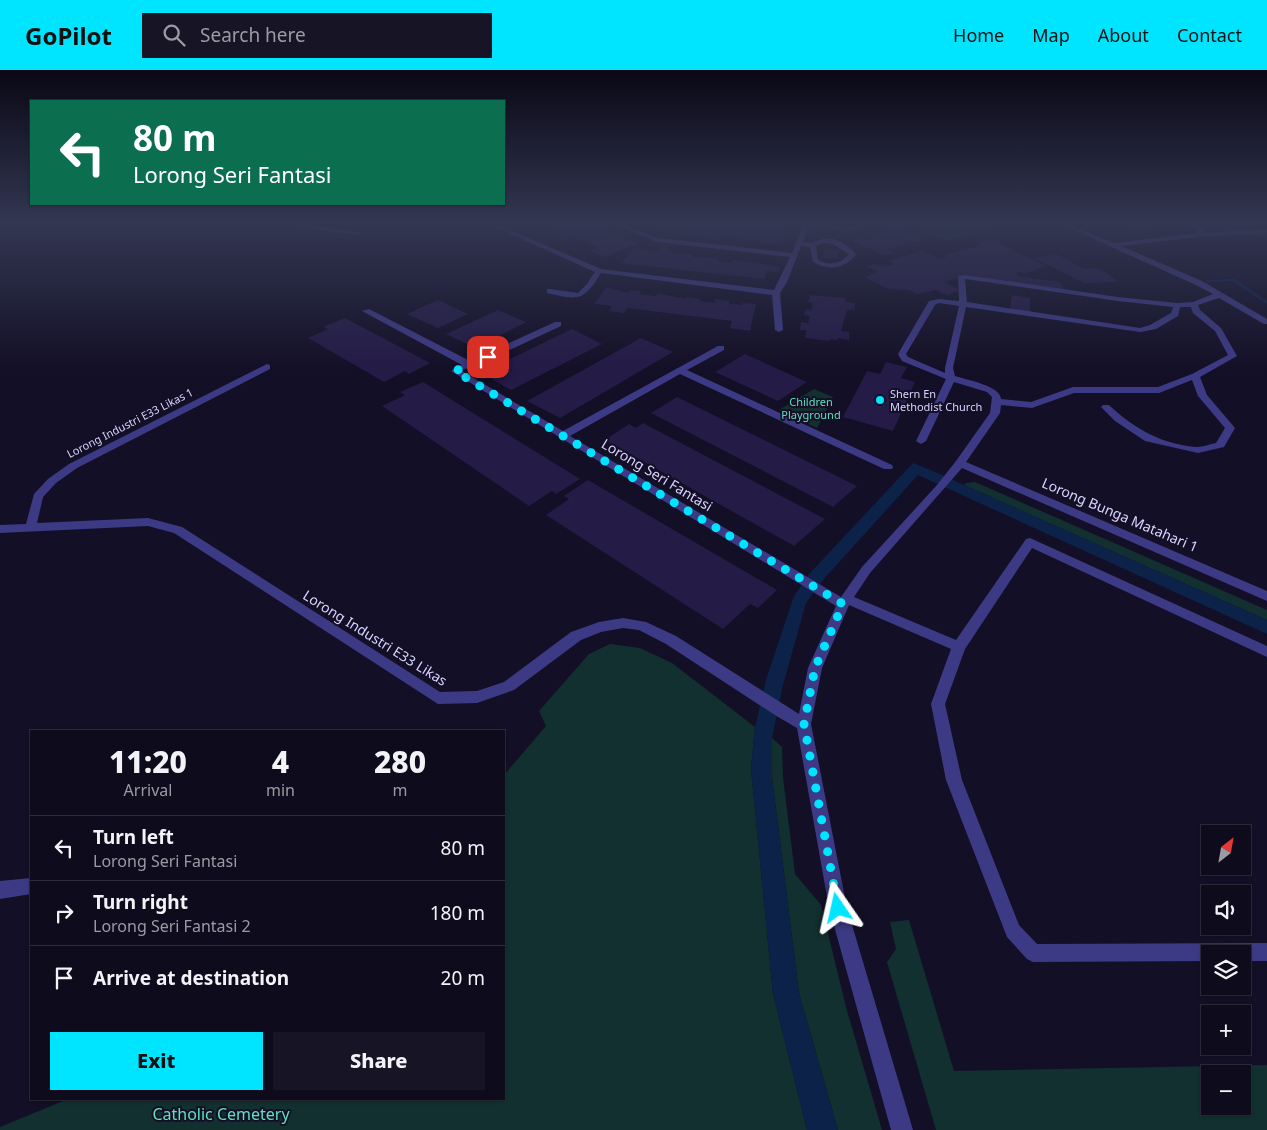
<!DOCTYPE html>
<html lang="en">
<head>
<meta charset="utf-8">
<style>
  body { margin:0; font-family:"Noto Sans",sans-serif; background:#171425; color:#f1f3f6; height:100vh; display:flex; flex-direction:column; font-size:19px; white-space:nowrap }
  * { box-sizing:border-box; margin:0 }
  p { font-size:16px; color:#9b9ba3 }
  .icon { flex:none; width:28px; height:28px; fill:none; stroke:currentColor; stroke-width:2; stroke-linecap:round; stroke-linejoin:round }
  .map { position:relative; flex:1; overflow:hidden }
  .drawer { position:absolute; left:30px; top:660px; width:475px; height:370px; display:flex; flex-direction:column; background:#0e0b1c; border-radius:0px; box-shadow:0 1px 4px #0004,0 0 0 1px #2e2b3b }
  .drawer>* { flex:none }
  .hud { position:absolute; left:30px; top:30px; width:475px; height:105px; border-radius:0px; box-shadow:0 1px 4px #0004,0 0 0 1px #2e2b3b; background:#0b6e4f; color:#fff; overflow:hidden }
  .needle { width:32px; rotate:31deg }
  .fabs { position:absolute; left:1201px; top:755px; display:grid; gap:10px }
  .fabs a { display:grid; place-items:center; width:50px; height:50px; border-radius:0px; background:#0e0b1c; box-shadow:0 1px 4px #0004,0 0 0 1px #2e2b3b; font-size:25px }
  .pin { position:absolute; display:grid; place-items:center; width:42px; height:42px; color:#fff; margin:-21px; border-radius:10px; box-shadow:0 2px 8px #0006 }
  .me { position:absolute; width:55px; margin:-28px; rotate:349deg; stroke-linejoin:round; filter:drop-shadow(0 0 4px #0008) }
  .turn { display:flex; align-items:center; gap:18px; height:105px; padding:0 20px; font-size:22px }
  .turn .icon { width:65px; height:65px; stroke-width:2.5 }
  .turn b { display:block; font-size:35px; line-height:42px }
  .eta { display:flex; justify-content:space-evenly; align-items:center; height:85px; text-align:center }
  .eta b { font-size:30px; font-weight:800; line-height:35px }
  .cta { display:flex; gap:10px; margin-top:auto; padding:10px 20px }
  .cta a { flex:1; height:58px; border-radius:0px; background:#00e5ff; color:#111; font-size:20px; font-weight:800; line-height:58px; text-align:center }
  .cta a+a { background:#171425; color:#f1f3f6 }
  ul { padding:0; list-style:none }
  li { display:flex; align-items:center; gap:15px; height:65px; padding:0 20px; border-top:1px solid #2e2b3b }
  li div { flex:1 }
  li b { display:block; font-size:19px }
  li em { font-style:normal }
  header { display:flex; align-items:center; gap:30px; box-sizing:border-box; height:70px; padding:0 25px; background:#00e5ff; color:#111 }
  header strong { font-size:24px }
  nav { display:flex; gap:28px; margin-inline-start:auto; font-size:18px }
  .search { width:350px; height:45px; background:#171425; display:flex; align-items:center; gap:12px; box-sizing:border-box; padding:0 18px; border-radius:0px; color:#9b9ba3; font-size:19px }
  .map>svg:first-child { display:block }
  .green { fill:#12302f; fill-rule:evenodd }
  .water { fill:#0c2248 }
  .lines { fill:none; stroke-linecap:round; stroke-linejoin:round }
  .stream { fill:#0c2248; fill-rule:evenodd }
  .building { fill:#241b47 }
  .minor { fill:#3d3a85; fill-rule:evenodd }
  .route { stroke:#00e5ff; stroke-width:9; stroke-dasharray:0 16.2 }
  .poi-dot { fill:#00e5ff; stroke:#130f26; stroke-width:2 }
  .labels { text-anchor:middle; stroke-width:4; stroke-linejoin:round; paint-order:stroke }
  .far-poi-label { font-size:11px; fill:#d9d4ff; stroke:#130f26; text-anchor:start }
  .far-park-label { font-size:11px; fill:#5fe0c0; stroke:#130f26 }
  .far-street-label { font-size:11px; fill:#d9d4ff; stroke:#130f26 }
  .street-label { font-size:14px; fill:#d9d4ff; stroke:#130f26 }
  .near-park-label { font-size:16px; fill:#5fe0c0; stroke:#130f26 }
</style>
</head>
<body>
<header>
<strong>GoPilot</strong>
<div class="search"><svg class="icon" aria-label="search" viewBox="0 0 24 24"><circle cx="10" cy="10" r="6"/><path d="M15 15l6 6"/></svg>Search here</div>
<nav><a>Home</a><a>Map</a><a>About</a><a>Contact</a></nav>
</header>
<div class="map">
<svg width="1267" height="1060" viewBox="0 0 1267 1060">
  <rect width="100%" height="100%" fill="#130f26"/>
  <path class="green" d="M904,152H1019L947,171Z
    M1207,152H1267V167L1234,163Z
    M814,319L833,327L817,358L779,340Z
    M975,412L1267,540V550L964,415L966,413Z
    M610,574L640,578L672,593L755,657L751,699L773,924L807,1060H0V1057L68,1029H504V705L546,656L539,641L589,584Z
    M772,668L782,677L783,708L795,804L821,835L846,937L882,1060H838L799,923L772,707Z
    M909,850L954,1001L1267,995V1060H936L887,892L896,879L890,852ZM1210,1004H1242V1036H1210Z"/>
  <path class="water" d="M913,393L933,401L1267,550V564L918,405L823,510L806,533L782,619L772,668V707L799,923L838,1060H807L773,924L751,699L755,657L766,610L794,526L810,503Z"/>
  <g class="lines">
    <path class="stream" d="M1235,209L1267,231V234L1232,211L1207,212L1205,211L1207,210Z"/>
  </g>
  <path class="building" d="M534,152H568L575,154L586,152L614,163L607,165L611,167L618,164L637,173L605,187L591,181L599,178L572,166L564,169L555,165L561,163L552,160L555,159L548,155L540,158L531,154L536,152Z
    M675,152H703L766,159L768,156L778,157L779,159L788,160L787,166L783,165V174L759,173L760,168L755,167V169L720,165L719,169L671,163L654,158L661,154L673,156Z
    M1114,152H1162L1166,153L1138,162Z
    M897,158L924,169L886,179L894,183L884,185L850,170L861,167L867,170L872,168L866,165Z
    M991,169L1046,196L1024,204L1021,202L1016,203L1018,206L1059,212L1062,213L1064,220L965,205L944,212L960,220L947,225L936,220L917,224L909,220L889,219L864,207L878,202L866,196L875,194L883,197L895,194L888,191L921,181L940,189L947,187L944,185L979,176V172Z
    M664,174L668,175L666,180L672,181L670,184H692V187L718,188L717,191L732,193L733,190L780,197L778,202L767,201L764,209L622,193L633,178L652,182L654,180L660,181Z
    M824,179L838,180V189L823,188Z
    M1056,184L1084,199L1094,198L1102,200L1119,212L1084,213L1035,188Z
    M607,217L628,223L629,220L641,221L640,224L656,226L657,223L686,229V227L700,229V231L715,233V229L730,231L729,234L742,235V233L756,234L750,261L730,258L732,251L627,238L624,243L609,241L612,236L594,234Z
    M810,225L845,228L846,232L855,233V240H847L841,261L849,262V270L838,268V270L830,269V271L805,268L806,260H800L801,252L808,253L810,246L804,245L805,239L811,240L813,233L808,232Z
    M1012,225L1030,228V243L1010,240Z
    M438,230L468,244L438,258L407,244Z
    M498,240L526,252L475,278L446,264Z
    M345,248L430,293L409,304L405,301L384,312L308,268L328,259L323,257Z
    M572,259L602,274L511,320L481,303Z
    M641,268L673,282L560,348L527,331Z
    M745,284L807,312L778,331L715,302Z
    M886,292L907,297L901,308L915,312L893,361L843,347L867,301L880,304Z
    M423,312L580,409L556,424L552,421L529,436L382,336L405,325L400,322Z
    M677,327L857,416L833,437L651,343Z
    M643,353L825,449L794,476L605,370L629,354L636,358Z
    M588,410L777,520L758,538L750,534L723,559L546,445L569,429L564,426Z"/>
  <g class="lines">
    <path class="minor" d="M289,152H297L361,163L358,165L309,159Z
      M608,152H616L658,168L792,183L802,158L813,153L812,152H826L847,158L869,152H878L847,162L820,155L808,159L803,172C811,174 815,171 823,169C835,166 848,175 856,184C846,199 828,201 813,192L810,177L801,176L787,212L780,223L783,260L779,262L775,260L772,225L601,203C583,232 579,230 547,223V219H550L578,223L586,215L595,202L493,156L498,155L601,199L774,220L790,187L657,172ZM824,173L833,174L849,184C841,194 829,196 818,190L816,176Z
      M1056,152H1063L1114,173L1197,163L1198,161L1185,152H1192L1204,160V163L1267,159V163L1199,167L1121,176L1202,211L1267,249V254H1264L1219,228L1198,235L1200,240L1221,258L1237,286L1200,307L1207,325L1235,358L1224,377L1198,383L1145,371L1115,351L1101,337L1103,335H1109C1133,358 1163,375 1197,377C1203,377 1210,374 1216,373L1225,358L1198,326L1192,310L1159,323H1074L1032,338L1001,335L1000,343L966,392L1267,521V531L962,398L870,503L854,527L956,570L1026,469L1030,468L1267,576V587L1032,478L965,579L945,634L962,710L1019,855L1037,874L1267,873V891H1242V884H1210V891L1033,892L1027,889L1007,867L946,710L931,634L951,579L849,535L822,598L811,654L847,838L913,1060H891L829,838L797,658L778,647L666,574L639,560L623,558L601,562L581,570L514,620L477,633L438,634L174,463L148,456L0,463V455L26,454L34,424L48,409L69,394L267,294L270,295V299L77,398L56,413L43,427L37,453L148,448L182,457L440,622L477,621L504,612L571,562L599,552L623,548L646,552L676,566L799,644L808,598L836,536L451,301L455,298L459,299V296L462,295L362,241L369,239L470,291L555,252H561V256L473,297L460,300L563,361L718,276H724V280L687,300L892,395L893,397L892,399H884L680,304L570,366L841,527L862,497L937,415L956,391L990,343L992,327L987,322L954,312L926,371L921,374L916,371L946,309L902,291L898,284L929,231L939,229L959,231L958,206L965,205L1118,227L1177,233L1193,232L1213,224L1196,215ZM965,209L1118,231L1173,237L1171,243L1150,255L1140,258L967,232ZM939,233L959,236L945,298V303L908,287L906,284L935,235ZM966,237L1140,262L1156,259L1178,246L1180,237H1191L1193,243L1215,261L1228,285L1192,304L1158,317H1073L1031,332L1001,329C1001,316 967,310 955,306L953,298Z
      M31,808V824L0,829V811Z"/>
  </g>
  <linearGradient id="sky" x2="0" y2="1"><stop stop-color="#0a0815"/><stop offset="0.51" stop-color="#333752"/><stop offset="1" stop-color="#333752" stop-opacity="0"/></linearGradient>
  <rect width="1267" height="300" fill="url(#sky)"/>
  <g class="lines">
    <path class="route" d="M488,287L455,301L843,534L815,598L804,654L838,838"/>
  </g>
  <circle class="poi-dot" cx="880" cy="330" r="5"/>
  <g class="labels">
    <g class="far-poi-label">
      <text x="890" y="328">Shern En<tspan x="890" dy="13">Methodist Church</tspan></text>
    </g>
    <g class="far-park-label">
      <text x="811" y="336">Children<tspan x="811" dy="13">Playground</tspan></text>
    </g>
    <g class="far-street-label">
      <text transform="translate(130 353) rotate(-27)" y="4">Lorong Industri E33 Likas 1</text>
    </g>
    <g class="street-label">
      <text transform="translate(657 405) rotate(31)" y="5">Lorong Seri Fantasi</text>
      <text transform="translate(1120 445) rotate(23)" y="5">Lorong Bunga Matahari 1</text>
      <text transform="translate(375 568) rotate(32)" y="5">Lorong Industri E33 Likas</text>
    </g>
    <g class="near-park-label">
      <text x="221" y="1050">Catholic Cemetery</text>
    </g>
  </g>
</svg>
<div class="fabs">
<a><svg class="needle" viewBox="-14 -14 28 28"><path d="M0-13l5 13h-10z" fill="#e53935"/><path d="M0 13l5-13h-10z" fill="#9b9ba3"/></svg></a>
<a><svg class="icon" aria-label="sound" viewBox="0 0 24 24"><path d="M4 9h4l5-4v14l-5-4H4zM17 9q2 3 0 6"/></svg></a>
<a><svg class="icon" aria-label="layers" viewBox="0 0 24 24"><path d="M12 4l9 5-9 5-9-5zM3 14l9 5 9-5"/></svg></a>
<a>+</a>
<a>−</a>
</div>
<div class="pin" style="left:488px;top:287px;background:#d93025"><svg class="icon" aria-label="arrive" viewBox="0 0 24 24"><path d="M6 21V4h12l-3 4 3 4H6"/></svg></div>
<svg class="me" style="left:838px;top:838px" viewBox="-20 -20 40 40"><path d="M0-17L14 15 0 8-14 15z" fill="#00e5ff" stroke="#fff" stroke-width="4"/></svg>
<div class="hud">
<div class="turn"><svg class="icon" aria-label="left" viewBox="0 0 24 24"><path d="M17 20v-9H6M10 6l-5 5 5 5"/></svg><div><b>80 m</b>Lorong Seri Fantasi</div></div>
</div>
<section class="drawer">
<div class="eta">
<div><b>11:20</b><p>Arrival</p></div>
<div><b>4</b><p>min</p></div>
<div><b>280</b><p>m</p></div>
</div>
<ul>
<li><svg class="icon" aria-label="left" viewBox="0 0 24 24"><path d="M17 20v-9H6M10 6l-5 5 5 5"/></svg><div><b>Turn left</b><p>Lorong Seri Fantasi</p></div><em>80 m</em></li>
<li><svg class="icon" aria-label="right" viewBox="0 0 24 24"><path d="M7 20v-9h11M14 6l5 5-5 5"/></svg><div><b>Turn right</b><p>Lorong Seri Fantasi 2</p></div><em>180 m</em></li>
<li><svg class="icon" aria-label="arrive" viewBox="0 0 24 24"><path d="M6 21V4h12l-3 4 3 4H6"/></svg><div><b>Arrive at destination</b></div><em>20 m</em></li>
</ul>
<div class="cta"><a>Exit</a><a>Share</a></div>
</section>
</div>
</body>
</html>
